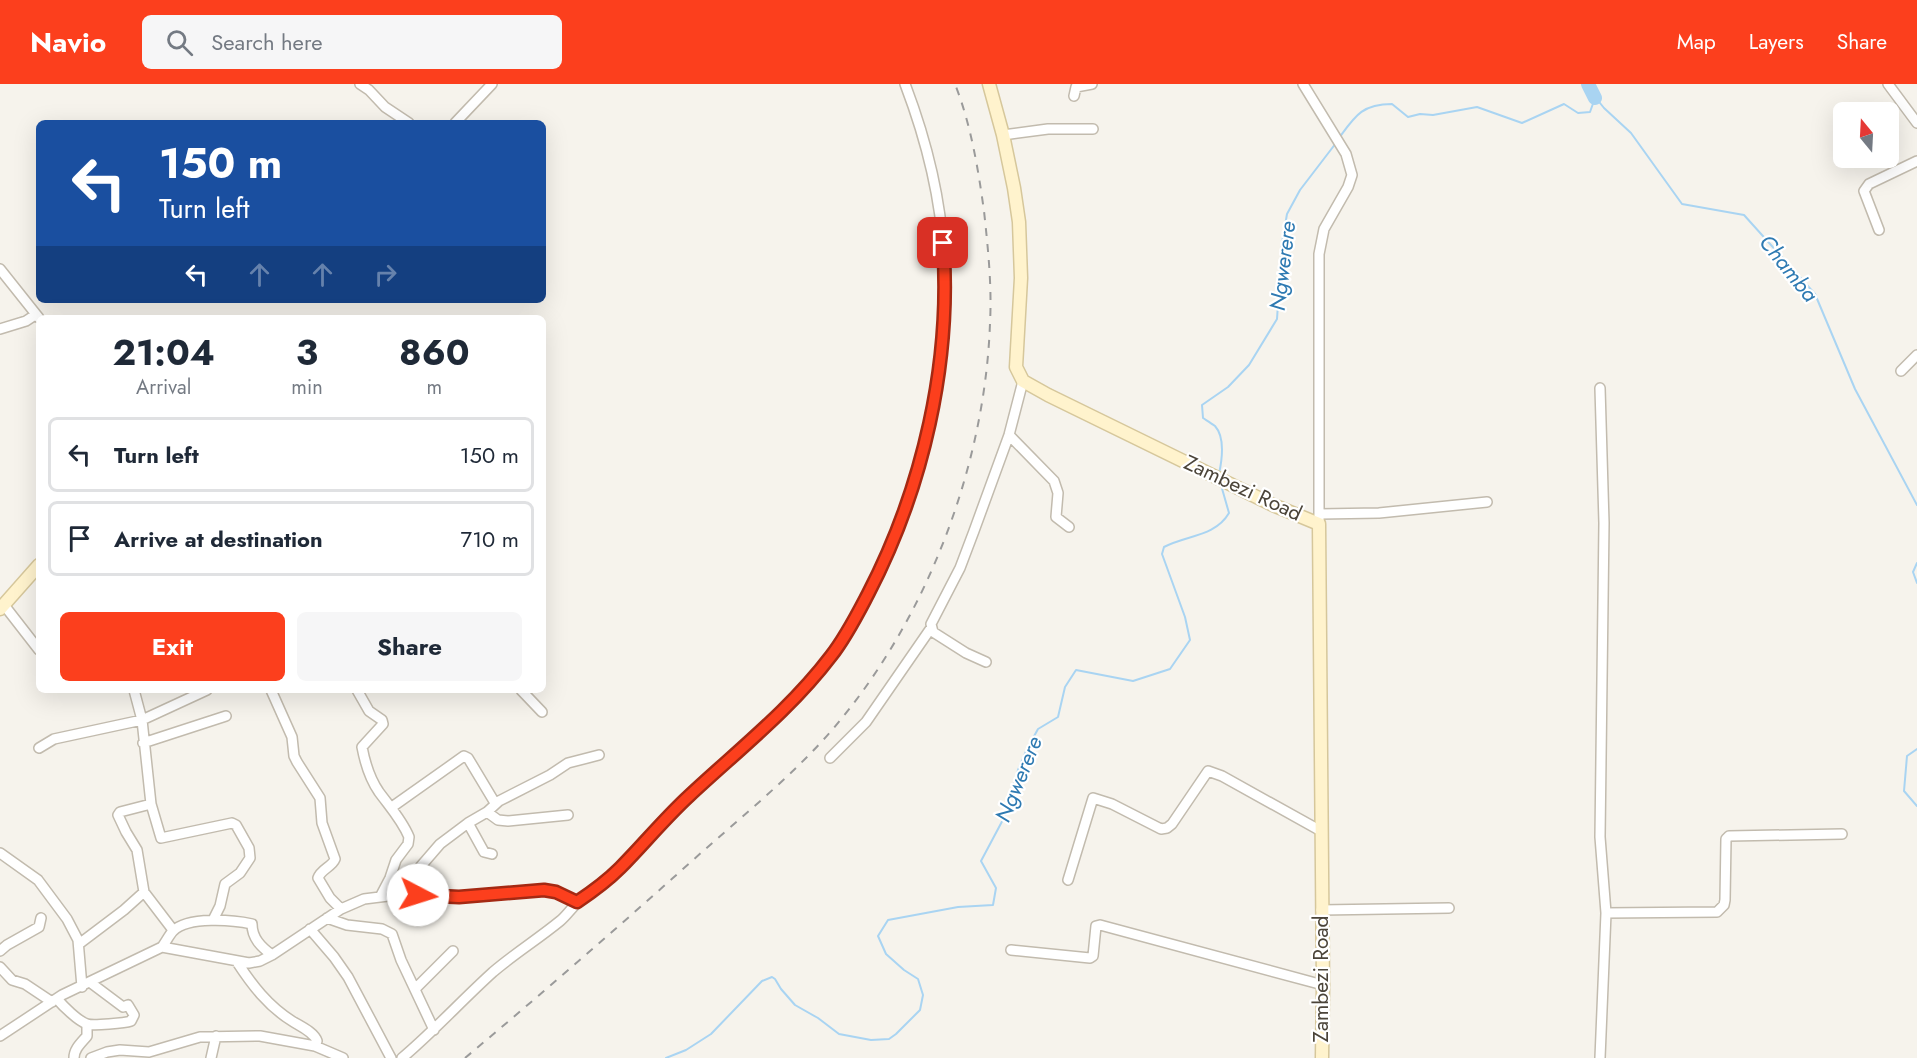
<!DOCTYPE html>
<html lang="en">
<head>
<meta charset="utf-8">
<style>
  body { margin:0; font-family:Jost,sans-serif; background:#f6f6f7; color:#1f2937; height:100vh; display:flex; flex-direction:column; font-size:22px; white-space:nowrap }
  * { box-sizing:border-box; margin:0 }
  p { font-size:20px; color:#747a83 }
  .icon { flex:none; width:33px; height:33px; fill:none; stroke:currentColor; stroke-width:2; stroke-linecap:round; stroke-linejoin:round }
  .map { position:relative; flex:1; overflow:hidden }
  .sheet { position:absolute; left:36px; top:231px; width:510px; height:378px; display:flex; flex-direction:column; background:#fff; border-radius:9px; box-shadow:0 6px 24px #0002 }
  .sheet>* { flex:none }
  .banner { position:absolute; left:36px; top:36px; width:510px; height:183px; border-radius:9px; box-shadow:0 6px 24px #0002; background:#1a4fa0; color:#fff; overflow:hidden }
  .needle { width:39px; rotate:342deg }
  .fabs { position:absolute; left:1833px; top:18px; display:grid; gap:12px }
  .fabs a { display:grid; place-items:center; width:66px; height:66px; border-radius:9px; background:#fff; box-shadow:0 6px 24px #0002; font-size:30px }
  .pin { position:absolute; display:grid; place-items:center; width:51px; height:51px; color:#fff; margin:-26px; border-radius:12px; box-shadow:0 3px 9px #0006 }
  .me { position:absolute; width:66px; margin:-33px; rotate:95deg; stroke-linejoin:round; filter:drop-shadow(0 0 4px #0008) }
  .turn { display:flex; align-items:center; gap:21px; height:126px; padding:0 24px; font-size:27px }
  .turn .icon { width:78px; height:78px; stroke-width:2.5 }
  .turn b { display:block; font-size:42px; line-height:51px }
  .lanes { display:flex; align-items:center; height:57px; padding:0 24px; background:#0003; justify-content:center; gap:30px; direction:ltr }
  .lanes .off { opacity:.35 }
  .eta { display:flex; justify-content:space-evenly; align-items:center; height:102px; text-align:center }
  .eta b { font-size:36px; font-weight:700; line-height:42px }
  .action { display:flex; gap:12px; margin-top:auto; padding:12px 24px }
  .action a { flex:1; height:69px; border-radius:9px; background:#fc3f1d; color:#fff; font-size:24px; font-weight:700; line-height:69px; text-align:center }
  .action a+a { background:#f6f6f7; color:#1f2937 }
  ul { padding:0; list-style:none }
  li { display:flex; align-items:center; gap:18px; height:75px; margin:0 12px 9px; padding:0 12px; border:3px solid #e0e1e3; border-radius:9px }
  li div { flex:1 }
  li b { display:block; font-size:22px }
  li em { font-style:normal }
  header { display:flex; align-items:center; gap:36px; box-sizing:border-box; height:84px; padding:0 30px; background:#fc3f1d; color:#fff }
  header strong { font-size:28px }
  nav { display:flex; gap:33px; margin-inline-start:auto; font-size:21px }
  .search { width:420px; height:54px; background:#f6f6f7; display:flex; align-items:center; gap:15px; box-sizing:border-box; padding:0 21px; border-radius:9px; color:#747a83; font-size:22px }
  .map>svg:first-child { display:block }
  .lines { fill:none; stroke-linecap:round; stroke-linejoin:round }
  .stream { stroke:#a9d4f2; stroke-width:2 }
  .river { stroke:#a9d4f2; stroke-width:14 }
  .street-casing { stroke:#c2bbae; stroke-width:12 }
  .secondary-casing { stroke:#d6c79b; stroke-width:15 }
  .street { stroke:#fff; stroke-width:9 }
  .secondary { stroke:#fff3cd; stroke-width:12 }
  .rail { stroke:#9a9a9a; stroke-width:2; stroke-dasharray:8 8; stroke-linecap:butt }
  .route-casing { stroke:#a42913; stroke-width:15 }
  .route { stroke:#fc3f1d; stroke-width:10 }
  .labels { text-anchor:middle; stroke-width:4.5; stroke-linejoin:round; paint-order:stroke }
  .street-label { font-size:21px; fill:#4b4439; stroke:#fff }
  .water-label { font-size:22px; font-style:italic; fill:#2e7ab2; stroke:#fff }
</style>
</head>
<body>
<header>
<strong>Navio</strong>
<div class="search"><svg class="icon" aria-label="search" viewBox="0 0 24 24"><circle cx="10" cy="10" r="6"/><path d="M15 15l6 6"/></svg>Search here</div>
<nav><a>Map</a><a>Layers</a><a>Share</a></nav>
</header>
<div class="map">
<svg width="1917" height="974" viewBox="0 0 1917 974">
  <rect width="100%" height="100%" fill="#f6f3ec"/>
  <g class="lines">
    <path class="stream" d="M1596,14L1604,24L1631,49L1682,120L1744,131L1815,210L1855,305L1917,421
      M1339,54C1355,32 1362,20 1392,20L1408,33L1420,30L1433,31L1477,23L1522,39L1564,20L1578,29L1590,28L1595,14
      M1219,390C1222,376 1225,353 1215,342C1211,339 1206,336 1203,334L1202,321L1228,303L1249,281L1277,235L1282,159L1287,130L1300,106L1336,59
      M1917,479L1913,488L1917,499
      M1917,665L1907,672L1904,707L1917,722
      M666,974L686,966L711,950L762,897L772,893L775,895L781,905L795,921L818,934L839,950L871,956L889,955L896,950L920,926L923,911L918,895L904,886L886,870L878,852L888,836L958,823L993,821L996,804L981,777L1006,730L1018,686L1027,665L1038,645L1058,633L1065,603L1076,586L1133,597L1170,585L1190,556L1185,533L1162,470L1164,463C1186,451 1215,453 1229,429L1221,401"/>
    <path class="river" d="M1588,0L1595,14"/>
    <defs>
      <path id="street" d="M360,0L369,6L385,23L409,39
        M1303,0L1346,70L1352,91L1348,103L1324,145L1319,170V440
        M1888,0L1917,39
        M1074,12L1076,3L1092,0
        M455,39L492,0
        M1003,51L1048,45H1093
        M1879,146L1864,107L1869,100L1917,77
        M0,185L39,234
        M0,245L26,237L35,231
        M1901,287L1917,271
        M1009,351L1054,397L1058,409L1056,433L1069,443
        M1320,430L1379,429L1487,418
        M4,521L39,566
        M986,578L966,569L933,548L931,540L960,484L974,447L1009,351L1023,297
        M134,606L142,636L151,720L120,728L118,731L126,748L137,766L144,808
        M271,606L292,653L294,672L297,678L320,714L322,739L335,775C332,783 321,785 318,794L330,814L341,825
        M357,606L369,627L382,636L383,640L362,663C365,679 370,695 379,708C390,723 402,736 409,753L408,760L396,776L390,794L380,813
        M521,606L542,628
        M143,659L226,632
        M39,664L54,655L142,636L207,606
        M830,674L866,638L931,544
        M151,720L161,754L232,739L236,741L249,764L250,774L240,789L225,800L220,822L213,836
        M392,723L464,672L468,674L495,719
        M487,728L498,736L508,737L568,731
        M468,739L484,768L492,770
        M0,769L38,796L67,835L78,856L82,903
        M1068,796L1093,714L1112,720L1161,745L1167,744L1172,740L1208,687L1222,692L1321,747
        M396,811L440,760L468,739L487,728L499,717L550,691L568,679L599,671
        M1321,826L1449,824
        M1606,829L1717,828L1724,821L1725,816L1726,755L1729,752L1842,750
        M327,834L347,841L382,845L392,850L401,876L434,946
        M310,845L334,873L348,893L391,974
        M79,860L124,826L144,808L173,846
        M162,863C166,858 169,851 173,847C188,832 233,836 252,840C252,854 261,863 272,871
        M1011,866L1090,874L1093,872L1096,842L1100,841L1323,901
        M0,867L7,861L39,843L41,834
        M237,878C252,901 268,922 292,937C300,942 314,948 317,957L315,962
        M0,883L12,896L25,900L52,918
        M415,905L453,867
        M57,915C63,922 78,937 87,940C93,942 125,939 131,937L134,931L128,921L123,923L91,899
        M0,952L62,911L162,863L249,879L260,877L272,871L341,825L364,815L396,811L459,813L544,806L556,808L577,818
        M74,974C74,965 81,959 87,952V940
        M91,974L107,968L120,966L149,968L200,953L260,952L315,962L343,974
        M211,974L216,952
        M402,974C434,947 462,916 493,888C514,870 538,855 560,837C566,832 570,826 576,820C588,807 605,798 618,786C642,763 663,736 688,713C737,667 793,626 832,570C908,465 951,303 944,174C941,115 926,55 905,0
        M1600,974L1606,829L1600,753L1604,439L1600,304"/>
      <path id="secondary" d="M989,0L1003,51L1014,104L1019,138L1021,194L1016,283L1023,297L1048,311L1273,421L1319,440L1323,901L1322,974
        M0,525L39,481"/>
    </defs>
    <use href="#street" class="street-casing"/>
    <use href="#secondary" class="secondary-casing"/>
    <use href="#street" class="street"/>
    <use href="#secondary" class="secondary"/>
    <path class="rail" d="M465,974C545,907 624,838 702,768C745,730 795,689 832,646C926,537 985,383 990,239C992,202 988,164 984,127C978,84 971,41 955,0"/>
  </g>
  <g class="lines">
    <defs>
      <path id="route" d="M418,811L459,813L544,806L556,808L577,818C592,808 607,797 620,784C643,761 664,735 689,712C737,667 790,626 831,572C846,553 857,531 868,510C923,404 952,278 943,159"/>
    </defs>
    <use href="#route" class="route-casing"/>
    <use href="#route" class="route"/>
  </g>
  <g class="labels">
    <g class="street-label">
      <text transform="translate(1243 404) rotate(25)" y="7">Zambezi Road</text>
      <text transform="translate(1321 895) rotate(-90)" y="7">Zambezi Road</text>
    </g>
    <g class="water-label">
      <text transform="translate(1282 182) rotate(-83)" y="8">Ngwerere</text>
      <text transform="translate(1789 184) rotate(51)" y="8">Chamba</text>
      <text transform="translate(1018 695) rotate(-68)" y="8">Ngwerere</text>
    </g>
  </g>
</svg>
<div class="fabs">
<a><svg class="needle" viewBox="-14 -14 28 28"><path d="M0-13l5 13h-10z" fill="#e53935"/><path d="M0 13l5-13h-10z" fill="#747a83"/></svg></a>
</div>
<div class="pin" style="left:943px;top:159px;background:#d93025"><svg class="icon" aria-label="arrive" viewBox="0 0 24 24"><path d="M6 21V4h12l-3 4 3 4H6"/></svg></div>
<svg class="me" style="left:418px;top:811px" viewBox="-20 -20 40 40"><circle r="19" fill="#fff"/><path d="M0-13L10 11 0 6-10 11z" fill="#fc3f1d"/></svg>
<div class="banner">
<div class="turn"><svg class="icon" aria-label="left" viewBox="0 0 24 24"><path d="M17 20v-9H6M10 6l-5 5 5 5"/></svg><div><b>150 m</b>Turn left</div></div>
<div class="lanes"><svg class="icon" aria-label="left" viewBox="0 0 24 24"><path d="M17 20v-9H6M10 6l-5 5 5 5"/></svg><svg class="icon off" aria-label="ahead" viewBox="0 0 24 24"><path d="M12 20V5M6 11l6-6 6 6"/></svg><svg class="icon off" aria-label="ahead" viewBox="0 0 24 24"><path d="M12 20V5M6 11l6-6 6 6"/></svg><svg class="icon off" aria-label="right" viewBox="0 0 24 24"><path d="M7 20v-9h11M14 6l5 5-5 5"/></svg></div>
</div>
<section class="sheet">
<div class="eta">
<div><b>21:04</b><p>Arrival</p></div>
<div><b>3</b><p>min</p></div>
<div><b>860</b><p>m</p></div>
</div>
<ul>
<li><svg class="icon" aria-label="left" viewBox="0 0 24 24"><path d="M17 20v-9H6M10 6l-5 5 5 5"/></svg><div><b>Turn left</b></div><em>150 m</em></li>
<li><svg class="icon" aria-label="arrive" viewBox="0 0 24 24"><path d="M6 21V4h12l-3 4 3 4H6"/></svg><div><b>Arrive at destination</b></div><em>710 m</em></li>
</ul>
<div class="action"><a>Exit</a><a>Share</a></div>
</section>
</div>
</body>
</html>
